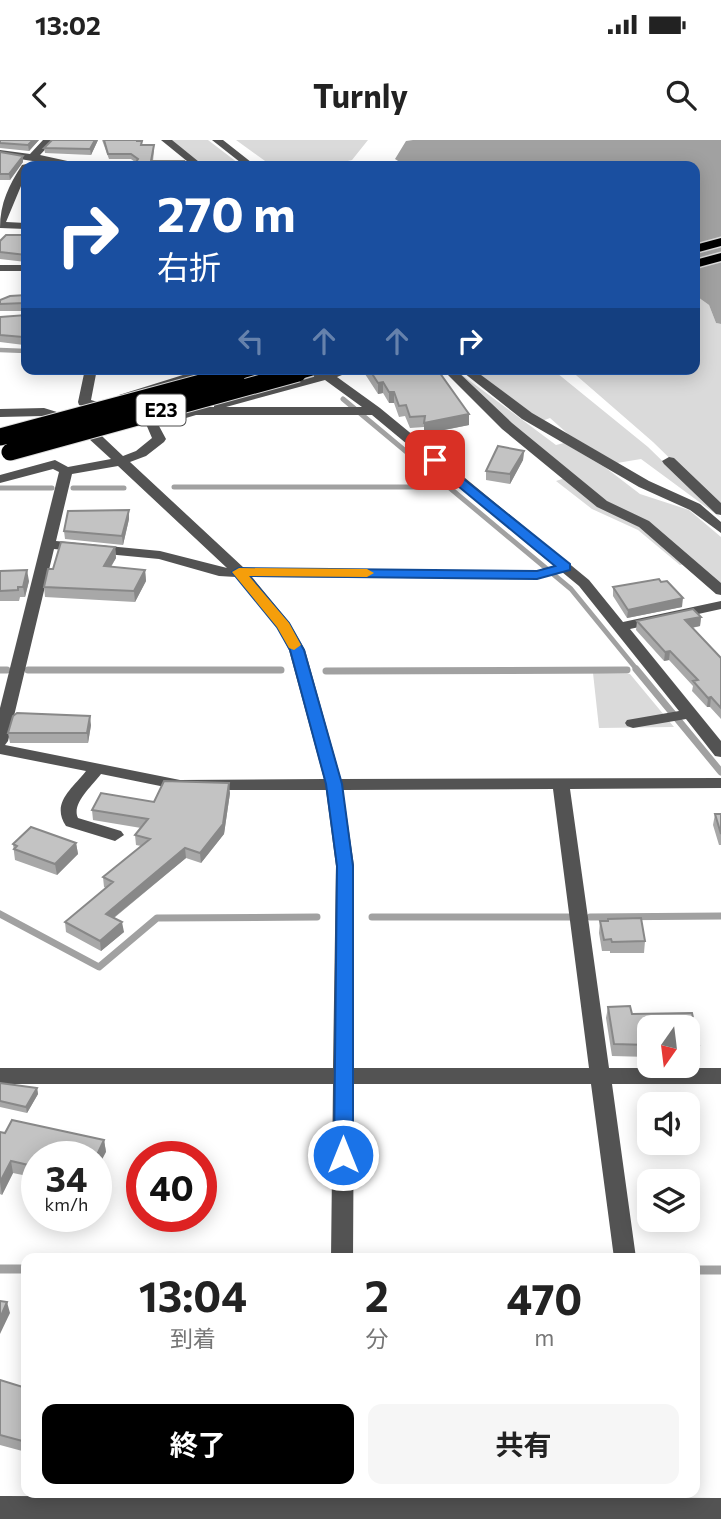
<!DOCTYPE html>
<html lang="ja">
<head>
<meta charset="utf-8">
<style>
  body { margin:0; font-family:Commissioner,"Noto Sans JP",sans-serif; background:#f6f6f6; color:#222; height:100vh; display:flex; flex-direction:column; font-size:26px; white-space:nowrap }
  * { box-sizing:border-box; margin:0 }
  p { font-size:23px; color:#767676 }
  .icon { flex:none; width:38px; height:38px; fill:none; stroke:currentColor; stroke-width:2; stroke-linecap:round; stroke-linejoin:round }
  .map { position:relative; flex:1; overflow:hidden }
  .panel { position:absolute; left:21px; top:1113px; width:679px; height:245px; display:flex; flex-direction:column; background:#fff; border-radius:14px; box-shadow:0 4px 18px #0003 }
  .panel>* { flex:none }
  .top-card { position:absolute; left:21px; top:21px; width:679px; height:214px; border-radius:14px; box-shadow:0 4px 18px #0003; background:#1a4fa0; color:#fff; overflow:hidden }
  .needle { width:46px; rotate:194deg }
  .fabs { position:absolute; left:637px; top:875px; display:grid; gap:14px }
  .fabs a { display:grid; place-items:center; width:63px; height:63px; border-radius:14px; background:#fff; box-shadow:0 4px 18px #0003; font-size:35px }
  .speed { position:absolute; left:21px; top:1001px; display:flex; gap:14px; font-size:35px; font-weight:700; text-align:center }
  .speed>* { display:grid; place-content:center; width:91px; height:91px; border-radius:50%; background:#fff; box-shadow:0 4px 18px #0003; line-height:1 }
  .speed small { font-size:18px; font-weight:400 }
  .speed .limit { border:10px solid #d22; background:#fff; color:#111 }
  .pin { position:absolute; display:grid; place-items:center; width:60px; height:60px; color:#fff; margin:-30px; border-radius:14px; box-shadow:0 4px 10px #0006 }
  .me { position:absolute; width:77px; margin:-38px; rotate:0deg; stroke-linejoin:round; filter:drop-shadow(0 0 5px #0008) }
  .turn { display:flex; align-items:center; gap:24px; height:147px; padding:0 21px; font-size:32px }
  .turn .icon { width:91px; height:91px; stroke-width:2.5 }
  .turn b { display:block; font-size:49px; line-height:60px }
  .lanes { display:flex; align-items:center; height:66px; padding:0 21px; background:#0003; justify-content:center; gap:35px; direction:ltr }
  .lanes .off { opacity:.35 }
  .eta { display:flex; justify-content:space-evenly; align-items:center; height:119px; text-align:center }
  .eta b { font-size:42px; font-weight:700; line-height:49px }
  .action { display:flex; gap:14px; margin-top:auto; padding:14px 21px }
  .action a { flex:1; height:80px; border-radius:14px; background:#000; color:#fff; font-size:28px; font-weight:700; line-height:80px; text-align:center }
  .action a+a { background:#f6f6f6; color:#222 }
  .status { display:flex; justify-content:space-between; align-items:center; height:49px; padding:0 35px; background:#fff; direction:ltr }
  .status svg { height:19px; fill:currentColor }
  header { display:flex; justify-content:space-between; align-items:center; height:91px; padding:0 21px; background:#fff; font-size:32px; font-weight:700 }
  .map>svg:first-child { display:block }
  .green { fill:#dadada }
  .water { fill:#a1a1a1 }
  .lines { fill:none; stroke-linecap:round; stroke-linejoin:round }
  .stream-far3 { stroke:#a1a1a1; stroke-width:4.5 }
  .stream-far2 { stroke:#a1a1a1; stroke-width:5 }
  .stream-far1 { stroke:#a1a1a1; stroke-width:7 }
  .stream { stroke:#a1a1a1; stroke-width:9 }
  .highway-casing { stroke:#dbdbdb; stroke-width:3 }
  .minor { fill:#535353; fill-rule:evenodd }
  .highway { fill:#000; fill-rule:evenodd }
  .highway-bridge-far1-casing { stroke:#dbdbdb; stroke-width:16; stroke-linecap:butt }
  .highway-bridge-casing { stroke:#dbdbdb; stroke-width:19; stroke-linecap:butt }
  .highway-bridge-far1 { stroke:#000; stroke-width:13 }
  .highway-bridge { stroke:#000; stroke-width:17 }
  .wall { fill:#a8a8a8 }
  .shaded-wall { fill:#888 }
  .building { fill:#c3c3c3; stroke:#888; stroke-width:2 }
  .route { fill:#1a73e8; stroke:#114b97; stroke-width:2 }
  .slow { fill:#f59e0b }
  .labels { text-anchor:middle; stroke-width:5; stroke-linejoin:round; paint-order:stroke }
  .shield { fill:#fff; stroke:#4c4c4c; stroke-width:2 }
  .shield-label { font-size:19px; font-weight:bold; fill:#000 }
</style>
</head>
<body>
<div class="status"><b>13:02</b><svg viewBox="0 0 49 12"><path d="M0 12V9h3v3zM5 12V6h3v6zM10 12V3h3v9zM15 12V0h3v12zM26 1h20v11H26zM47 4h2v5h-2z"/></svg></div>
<header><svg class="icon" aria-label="back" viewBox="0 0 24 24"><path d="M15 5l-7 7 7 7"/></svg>Turnly<svg class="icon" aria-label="search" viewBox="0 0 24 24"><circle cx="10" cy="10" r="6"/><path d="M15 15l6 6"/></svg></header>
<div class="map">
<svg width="721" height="1379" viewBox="0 0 721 1379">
  <rect width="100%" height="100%" fill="#fff"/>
  <path class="green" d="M169,0H208L242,26H202Z
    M236,0H368L352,20L326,26H272Z
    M695,155L709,165L716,183L721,184V368L653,302L569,229H695Z
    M454,229L556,305L564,303L606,328L640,354L689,370L721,397V444L605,363L513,287Z
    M473,229H552L648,307L721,378L641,319L617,323L568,294L550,278L542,281Z
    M565,338L640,385L684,424L680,425L638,390L592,369L556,341Z
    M593,533L630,534L674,587L599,588Z"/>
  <path class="water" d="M413,0H721V184L716,183L709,165L695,155V26H406L395,19L406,1Z"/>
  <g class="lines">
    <path class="stream-far3" d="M0,210L26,211"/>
    <path class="stream-far2" d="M343,259L571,449L638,531
      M174,347H440
      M0,348H52
      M73,348H124
      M0,530H7
      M28,530H281
      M437,531L627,530"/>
    <path class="stream-far1" d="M636,529L721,632
      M0,530H7
      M28,530H281
      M326,531L627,530
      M0,774L99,827L157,778L317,777
      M372,777H570
      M590,777L721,776"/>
    <path class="stream" d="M0,1129H26
      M695,1130H721"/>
    <defs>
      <path id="highway" d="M721,98V106L695,113V105Z
        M721,113V121L695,128V120Z"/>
    </defs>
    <use href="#highway" class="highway-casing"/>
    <path class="minor" d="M43,0H54L40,15L72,22H131L136,25L65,26L0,16V10L30,14Z
      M161,0H172L204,26H193Z
      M212,0H223L256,26H245Z
      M26,24L31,26H26V34L6,82L26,83V89L0,88C0,63 9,45 22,25Z
      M0,125H26V131H0Z
      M85,229H97L91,260L117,268V274L112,275L79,265L78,262Z
      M202,229H222L129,258L125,259L119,255Z
      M312,229H357L337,237L380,268L589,440L623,482L721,461V469L630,489L721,601V617L715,616L686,579L633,588L627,586L625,583L627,580L679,571L579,446L562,432L537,439L252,437L289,482L305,510L341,639L721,638V648L570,649L609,928H721V944H612L636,1118H614L591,944H354L353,1118H331L333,944H0V928H333L336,726L326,650H180L101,634C92,646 71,664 78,678L121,691L124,695L115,701L66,686C51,663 71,650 86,631L0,614V568L59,332L53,329L0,343V335L55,320L68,327L111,319L76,287L43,276L0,277V269L44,268L86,281L123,316L136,311L152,298L146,284L147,281L195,267H214V262L317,234ZM325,240L362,267H226ZM196,275H372L554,426L536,431L244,428L130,322L146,316L164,302L166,299L159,286ZM118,326L227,428L160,411L56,401L72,334ZM54,409L159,419L219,436L236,437L277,486L289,510L324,639L180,640L5,605L8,601ZM553,649L589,928H354V726L343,650Z
      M442,229H455L512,283L607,361L649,381L721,443V455L716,454L639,387L597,367L502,289Z
      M459,229H473L532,273L649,341L700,364L721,382V393L690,370L639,347L522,279Z
      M669,317L674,318L721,363V375L716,374L664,324L662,321Z
      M0,1356L721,1358V1379H0Z"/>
    <use href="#highway" class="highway"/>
    <defs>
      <path id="highway-bridge-far1" d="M231,235L252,229
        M291,235L312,229"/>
      <path id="highway-bridge" d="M0,297L238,233
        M10,312L298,233"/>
    </defs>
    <use href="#highway-bridge-far1" class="highway-bridge-far1-casing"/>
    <use href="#highway-bridge" class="highway-bridge-casing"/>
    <use href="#highway-bridge-far1" class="highway-bridge-far1"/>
    <use href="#highway-bridge" class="highway-bridge"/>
  </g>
  <path class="wall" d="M0,0H39L29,11L0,8Z
    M52,0H98L91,15L45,13L44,8Z
    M102,0H140L142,5L154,11L153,21L184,26H111V22H135L131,19H109Z
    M0,12L23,16V22L10,40H0Z
    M26,95V122L0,119V101Z
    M26,155V171H0V164Z
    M26,175L24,205L0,202V177Z
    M365,229H437L469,274V285L424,294V287L410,288L405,276L399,277L394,263H389L383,253L378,254L365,234Z
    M524,311L523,320L510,344L486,340V331Z
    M129,379L123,405L65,399L64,391Z
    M115,407L116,418L111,427L145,430L146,441L135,462L45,457L44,447L53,429Z
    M0,431L29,441L25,457H20L19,461H0Z
    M613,447L682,467L627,478L613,456Z
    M701,477L700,486L692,488L721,518V579L710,567H707L692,551L693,546L669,520L664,521L636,490L637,481Z
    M91,585L88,603H10L8,593Z
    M230,653L224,694L201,723L186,718L114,778L124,792L101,811L66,792L65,782L106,748L104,747L103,737L141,706L136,705L135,695L141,688L93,680L92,670Z
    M715,674H721V705H719L713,685Z
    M76,703L78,714L57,735L15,720L13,704Z
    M608,779L645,801L644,813H610V811H602L599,793L600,781H607Z
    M630,866L632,874L692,873L699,905L697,917H688V887H649V917L612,916L606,878L608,867Z
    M0,944L37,948L38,954L27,973L0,967Z
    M0,992L5,993L104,1000L106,1012L37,1017V1038L13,1033L2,1055L0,1054Z
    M0,1240L26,1248V1312L0,1305Z"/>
  <path class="shaded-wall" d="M33,0H39L29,11L28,5Z
    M95,0H98L91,15L90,9Z
    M23,16V22L10,40L9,34Z
    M26,193V202L24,205L23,197Z
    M383,242V253L378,254V243Z
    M389,252H394V263H389Z
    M469,274V285L424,294V283Z
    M524,311L523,320L510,344V334Z
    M129,370V379L123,405L122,396Z
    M115,407L116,418L105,436L104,426Z
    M27,430L29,441L25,457L23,447Z
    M145,430L146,441L135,462L134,451Z
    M683,458L682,467L627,478L628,470Z
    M701,477L700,486L684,489L685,480Z
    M670,511L669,520L664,521L665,512Z
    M711,557L710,567H707L708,558Z
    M90,576L91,585L88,603L87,593Z
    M229,643L230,653L224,694L201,723L200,713Z
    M76,703L78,714L57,735L55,724Z
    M185,708L186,718L107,783L106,774Z
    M122,782L124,792L101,811L100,801Z
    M37,948L38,954L27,973L26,967Z
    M104,1000L106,1012L96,1031V1017Z
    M11,1021L13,1033L2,1055L0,1042Z
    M7,1162L10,1173L0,1194V1178Z"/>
  <path class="building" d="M0,0H33L28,5L0,3Z
    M52,0H95L90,9L44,8Z
    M104,0H137V1H142L141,5H154L151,21H184L182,26H112L111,22H136L138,19L131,14H108Z
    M0,12L23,16L9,34H0Z
    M6,95H26V115L0,112V101Z
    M26,155V164L25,163L0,164V160L10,156Z
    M26,175V193L23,197L0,195V177Z
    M369,229H437L469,274L424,283L425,276L410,277L406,265L399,266L394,252H389L383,242L378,243Z
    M498,306L524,311L510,334L486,331Z
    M129,370L122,396L64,391L68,371Z
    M61,402L115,407L104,426L145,430L134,451L44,447L48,429H53Z
    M27,430L23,447H18V450L0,451V431Z
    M659,439L661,442L667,441L683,458L628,470L613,447Z
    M693,469L701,477L685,480L721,518V568L711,557L708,558L693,541L698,540L670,511L665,512L637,481Z
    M17,573L90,576L87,593H8L13,576Z
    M164,641L229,643L223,684L200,713L185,708L106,774L122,782L100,801L65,782L113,742L103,737L150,699L135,695L148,679L92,670L101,653L154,662Z
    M715,674H721V694Z
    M31,687L76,703L55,724L14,709L17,706L13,704Z
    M641,778L645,801L612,802L611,799L604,800L600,781H608V779Z
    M630,866L632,874L692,873L699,905H688V887H649V905L614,904L608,867Z
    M0,943L37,948L26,967L0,961Z
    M12,980L104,1000L96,1017H37V1027L11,1021L0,1042V992L5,993Z
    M0,1161L7,1162L0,1178Z
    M0,1240L26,1248V1302L0,1295Z"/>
  <path class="route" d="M435,316L570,424V430L537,439L249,436L289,483L304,510L342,644L353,726V1015L350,1020L343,1022L336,1020L334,1015L337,726L326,644L290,510L277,487L232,432L239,428L537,431L555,426L430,323L429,320Z"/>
  <path class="slow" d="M239,428L367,429L374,433L367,437L249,436L289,483L301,505L294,510L289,508L277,487L232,432Z"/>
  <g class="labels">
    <rect class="shield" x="136.5" y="254.5" width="49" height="31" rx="5"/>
    <g class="shield-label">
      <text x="161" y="277">E23</text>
    </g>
  </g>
</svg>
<div class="fabs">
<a><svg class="needle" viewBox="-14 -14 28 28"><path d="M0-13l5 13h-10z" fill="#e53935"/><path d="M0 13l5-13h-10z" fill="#767676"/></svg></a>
<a><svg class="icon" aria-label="sound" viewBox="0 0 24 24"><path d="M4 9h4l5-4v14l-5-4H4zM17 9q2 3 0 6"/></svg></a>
<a><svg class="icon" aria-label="layers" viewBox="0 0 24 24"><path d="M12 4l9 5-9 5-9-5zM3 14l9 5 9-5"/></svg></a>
</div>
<div class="speed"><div>34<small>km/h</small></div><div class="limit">40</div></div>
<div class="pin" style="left:435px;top:320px;background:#d93025"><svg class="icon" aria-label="arrive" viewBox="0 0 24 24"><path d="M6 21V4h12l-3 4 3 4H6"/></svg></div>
<svg class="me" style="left:343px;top:1015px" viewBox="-20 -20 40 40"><circle r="17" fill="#1a73e8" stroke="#fff" stroke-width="3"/><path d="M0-11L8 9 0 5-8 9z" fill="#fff"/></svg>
<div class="top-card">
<div class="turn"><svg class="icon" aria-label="right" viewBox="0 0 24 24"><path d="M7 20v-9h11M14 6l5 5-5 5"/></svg><div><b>270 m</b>右折</div></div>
<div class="lanes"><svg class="icon off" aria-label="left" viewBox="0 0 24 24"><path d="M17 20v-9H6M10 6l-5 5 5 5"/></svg><svg class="icon off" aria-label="ahead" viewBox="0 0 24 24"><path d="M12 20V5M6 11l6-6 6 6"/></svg><svg class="icon off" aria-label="ahead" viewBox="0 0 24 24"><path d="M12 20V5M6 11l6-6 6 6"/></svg><svg class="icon" aria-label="right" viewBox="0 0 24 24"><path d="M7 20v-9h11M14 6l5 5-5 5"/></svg></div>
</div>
<section class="panel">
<div class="eta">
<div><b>13:04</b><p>到着</p></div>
<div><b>2</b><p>分</p></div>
<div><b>470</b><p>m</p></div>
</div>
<div class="action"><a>終了</a><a>共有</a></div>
</section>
</div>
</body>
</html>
